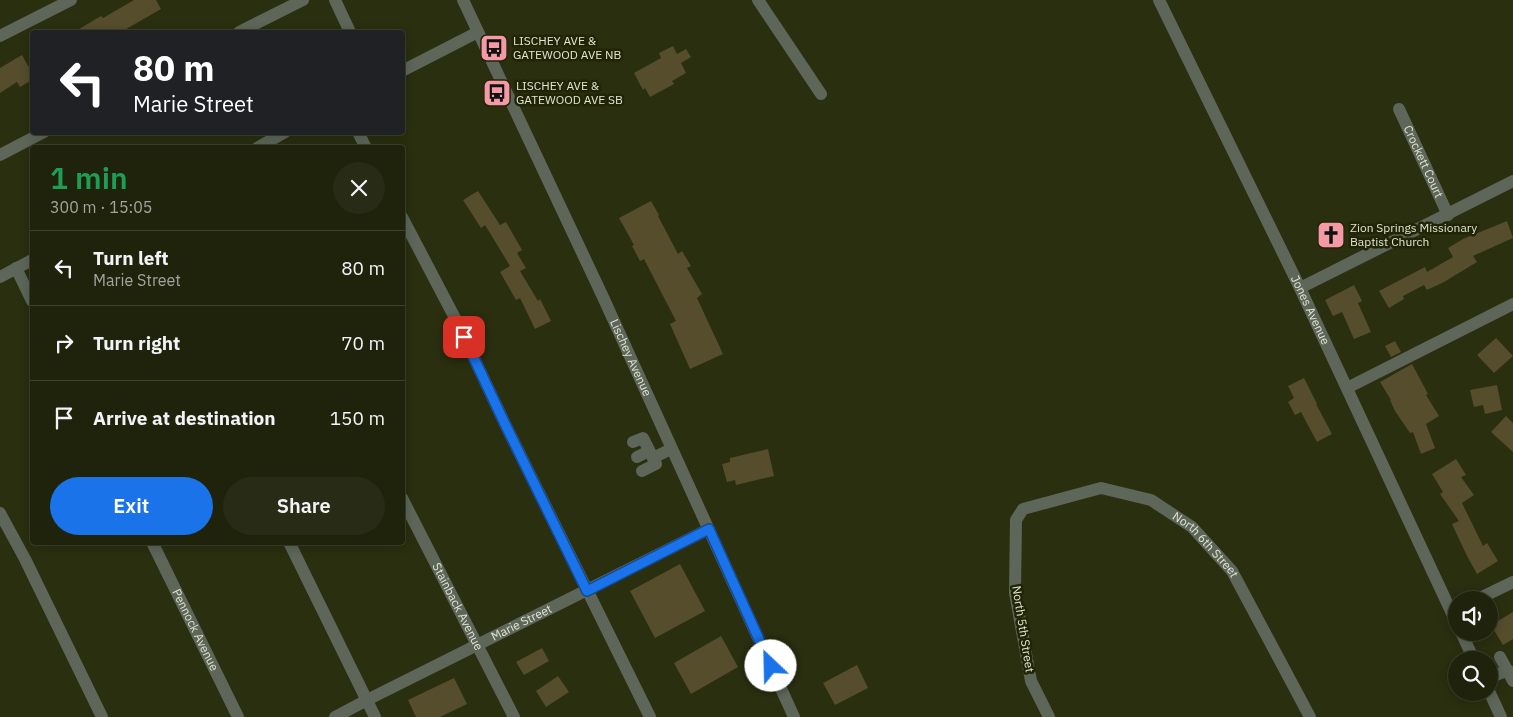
<!DOCTYPE html>
<html lang="en">
<head>
<meta charset="utf-8">
<style>
  body { margin:0; font-family:"IBM Plex Sans",sans-serif; background:#282b15; color:#f1f3f6; height:100vh; display:flex; flex-direction:column; font-size:19px; white-space:nowrap }
  * { box-sizing:border-box; margin:0 }
  p { font-size:16px; color:#a2a49d }
  .icon { flex:none; width:28px; height:28px; fill:none; stroke:currentColor; stroke-width:2; stroke-linecap:round; stroke-linejoin:round }
  .map { position:relative; flex:1; overflow:hidden }
  .details { position:absolute; left:30px; top:145px; width:375px; height:400px; display:flex; flex-direction:column; background:#20230c; border-radius:5px; box-shadow:0 2px 12px #0003,0 0 0 1px #3d402d }
  .details>* { flex:none }
  .hud { position:absolute; left:30px; top:30px; width:375px; height:105px; border-radius:5px; box-shadow:0 2px 12px #0003,0 0 0 1px #3d402d; background:#202124; color:#fff; overflow:hidden }
  .buttons { position:absolute; left:1448px; top:591px; display:grid; gap:10px }
  .buttons a { display:grid; place-items:center; width:50px; height:50px; border-radius:50%; background:#20230c; box-shadow:0 2px 12px #0003,0 0 0 1px #3d402d; font-size:25px }
  .pin { position:absolute; display:grid; place-items:center; width:42px; height:42px; color:#fff; margin:-21px; border-radius:10px; box-shadow:0 2px 8px #0006 }
  .me { position:absolute; width:55px; margin:-28px; rotate:336deg; stroke-linejoin:round; filter:drop-shadow(0 0 4px #0008) }
  .turn { display:flex; align-items:center; gap:18px; height:105px; padding:0 20px; font-size:22px }
  .turn .icon { width:65px; height:65px; stroke-width:2.5 }
  .turn b { display:block; font-size:35px; line-height:42px }
  .round { display:grid; place-items:center; flex:none; width:52px; height:52px; border-radius:26px; background:#282b15 }
  .summary { display:flex; align-items:center; justify-content:space-between; height:85px; padding:0 20px }
  h1 { font-size:30px; font-weight:600; line-height:38px; color:#1e9e55 }
  .primary-button { display:flex; gap:10px; margin-top:auto; padding:10px 20px }
  .primary-button a { flex:1; height:58px; border-radius:30px; background:#1a73e8; color:#fff; font-size:20px; font-weight:600; line-height:58px; text-align:center }
  .primary-button a+a { background:#282b15; color:#f1f3f6 }
  ul { padding:0; list-style:none }
  li { display:flex; align-items:center; gap:15px; height:75px; padding:0 20px; border-top:1px solid #3d402d }
  li div { flex:1 }
  li b { display:block; font-size:19px }
  li em { font-style:normal }
  .map>svg:first-child { display:block }
  .building { fill:#554d2c }
  .lines { fill:none; stroke-linecap:round; stroke-linejoin:round }
  .minor { stroke:#5d6659; stroke-width:12 }
  .route-casing { stroke:#114b97; stroke-width:12 }
  .route { stroke:#1a73e8; stroke-width:9 }
  .labels { text-anchor:middle; stroke-width:5; stroke-linejoin:round; paint-order:stroke }
  .poi-label { font-size:12px; fill:#e0e4d2; stroke:#212506; text-anchor:start }
  .street-label { font-size:12px; fill:#e0e4d2; stroke:#212506 }
</style>
</head>
<body>
<div class="map">
<svg width="1513" height="717" viewBox="0 0 1513 717">
  <rect width="100%" height="100%" fill="#2a2f10"/>
  <path class="building" d="M134,0H156L161,9L121,32H74L101,16L103,18Z
    M673,46L677,54L686,49L691,57L681,63L686,73L672,81L674,84L650,97L645,88L643,90L634,73L661,58L659,53Z
    M22,55L32,73V80L20,87L17,82L0,93V68Z
    M478,191L500,225L506,222L522,250L517,253L526,268L520,271L538,301L540,299L551,321L535,329L520,298L516,300L500,272L510,266L485,225L481,228L463,200Z
    M651,201L659,215L658,216L678,254L682,251L691,266L687,268L702,294L697,298L723,354L690,369L670,324L676,321L644,259L640,261L632,246L634,245L619,218Z
    M1507,221L1513,238L1473,256L1477,262L1444,282L1427,290L1424,285L1403,296L1404,299L1389,308L1379,291L1425,267L1427,272L1453,257L1448,248L1463,239Z
    M1354,285L1362,301L1358,303L1371,332L1354,339L1342,312L1333,316L1325,300Z
    M1496,338L1513,356L1494,373L1477,355Z
    M1395,341L1401,352L1391,357L1385,346Z
    M1412,364L1428,394L1426,395L1439,416L1426,424L1435,448L1421,454L1413,432L1410,433L1395,411L1390,400H1391L1380,382Z
    M1304,378L1317,404H1316L1332,434L1317,442L1301,412L1295,415L1288,402L1294,398L1288,386Z
    M1497,385L1502,410L1485,414L1483,405L1474,407L1470,390Z
    M1506,416L1513,423V452L1491,432Z
    M768,449L774,476L736,485L735,480L727,482L722,464L730,462V458Z
    M1456,459L1466,475L1461,477L1474,495L1462,503L1483,546L1487,543L1498,561L1477,574L1467,556L1452,524L1459,521L1440,494L1443,492L1432,474Z
    M680,564L705,611L655,638L630,591Z
    M1513,612V639L1503,645L1491,625Z
    M721,636L738,667L691,694L674,663Z
    M542,648L549,661L524,675L516,662Z
    M857,665L868,688L835,705L823,683Z
    M558,676L569,692L546,707L536,691Z
    M454,678L467,704L440,717H416L408,700Z"/>
  <g class="lines">
    <g class="minor">
      <path d="M335,0L350,32"/>
      <path id="s1" d="M463,0L603,297L794,717"/>
      <path d="M758,0L821,94"/>
      <path id="s2" d="M1159,0L1300,288L1456,622"/>
      <path d="M239,32L303,0"/>
      <path d="M0,36L71,0"/>
      <path d="M402,71L478,32"/>
      <path id="s3" d="M1399,109L1448,215"/>
      <path d="M358,132L366,148"/>
      <path d="M257,148L285,132"/>
      <path d="M0,155L44,132"/>
      <path d="M402,217L456,320L505,424L650,717"/>
      <path d="M16,268L32,301"/>
      <path d="M0,277L32,260"/>
      <path d="M1300,288L1513,181"/>
      <path d="M1347,388L1513,304"/>
      <path d="M633,442L643,438L653,458L671,449"/>
      <path d="M637,457L649,451"/>
      <path d="M642,471L656,464L653,458"/>
      <path id="s4" d="M402,498L514,717"/>
      <path d="M0,513L25,559L102,717"/>
      <path id="s5" d="M152,542L238,717"/>
      <path d="M289,542L375,717"/>
      <path d="M1476,600L1513,582"/>
      <path d="M1461,632L1474,660"/>
      <path d="M1500,657L1513,681"/>
      <path d="M1489,678L1508,670"/>
      <path d="M1489,691L1501,717"/>
      <path id="s6" d="M335,717L367,700L709,529"/>
      <path id="s7" d="M1049,717L1031,681L1015,593L1016,520L1023,509L1101,488L1151,500L1192,527L1232,571L1310,717"/>
    </g>
  </g>
  <g class="lines">
    <defs>
      <path id="route" d="M464,337L505,424L587,591L709,529L771,666"/>
    </defs>
    <use href="#route" class="route-casing"/>
    <use href="#route" class="route"/>
  </g>
  <defs>
    <symbol id="bus-square" viewBox="-11 -11 22 22"><rect x="-9" y="-9" width="18" height="18" rx="4" fill="#f49aa5" stroke="#212506"/><path d="M-5-6H5V4H4V6H2V4H-2V6H-4V4H-5ZM-3.5-4V0h7V-4ZM-3.5 1.2v1.5H-2V1.2ZM2 1.2v1.5H3.5V1.2Z" fill="#111"/></symbol>
    <symbol id="church-square" viewBox="-11 -11 22 22"><rect x="-9" y="-9" width="18" height="18" rx="4" fill="#f49aa5" stroke="#212506"/><path d="M-1.2-6h2.4v3.5h3.3v2.4h-3.3V6h-2.4V-.1h-3.3v-2.4h3.3Z" fill="#111"/></symbol>
  </defs>
  <g fill-rule="evenodd">
    <use href="#bus-square" x="478" y="32" width="32" height="32"/>
    <use href="#bus-square" x="481" y="77" width="32" height="32"/>
    <use href="#church-square" x="1315" y="219" width="32" height="32"/>
  </g>
  <g class="labels">
    <g class="poi-label">
      <text x="513" y="45">LISCHEY AVE &amp;<tspan x="513" dy="14">GATEWOOD AVE NB</tspan></text>
      <text x="516" y="90">LISCHEY AVE &amp;<tspan x="516" dy="14">GATEWOOD AVE SB</tspan></text>
      <text x="1350" y="232">Zion Springs Missionary<tspan x="1350" dy="14">Baptist Church</tspan></text>
    </g>
    <g class="street-label">
      <text dy="4" stroke="none"><textPath href="#s3" startOffset="58">Crockett Court</textPath></text>
      <text dy="4" stroke="none"><textPath href="#s2" startOffset="345">Jones Avenue</textPath></text>
      <text dy="4" stroke="none"><textPath href="#s1" startOffset="395">Lischey Avenue</textPath></text>
      <text dy="4" stroke="none"><textPath href="#s7" startOffset="419">North 6th Street</textPath></text>
      <text dy="4" stroke="none"><textPath href="#s4" startOffset="122">Stainback Avenue</textPath></text>
      <text dy="4" stroke="none"><textPath href="#s6" startOffset="209">Marie Street</textPath></text>
      <text transform="translate(1023 629) rotate(81)" y="4">North 5th Street</text>
      <text dy="4" stroke="none"><textPath href="#s5" startOffset="98">Pennock Avenue</textPath></text>
    </g>
  </g>
</svg>
<div class="buttons">
<a><svg class="icon" aria-label="sound" viewBox="0 0 24 24"><path d="M4 9h4l5-4v14l-5-4H4zM17 9q2 3 0 6"/></svg></a>
<a><svg class="icon" aria-label="search" viewBox="0 0 24 24"><circle cx="10" cy="10" r="6"/><path d="M15 15l6 6"/></svg></a>
</div>
<div class="pin" style="left:464px;top:337px;background:#d93025"><svg class="icon" aria-label="arrive" viewBox="0 0 24 24"><path d="M6 21V4h12l-3 4 3 4H6"/></svg></div>
<svg class="me" style="left:771px;top:666px" viewBox="-20 -20 40 40"><circle r="19" fill="#fff"/><path d="M0-13L10 11 0 6-10 11z" fill="#1a73e8"/></svg>
<div class="hud">
<div class="turn"><svg class="icon" aria-label="left" viewBox="0 0 24 24"><path d="M17 20v-9H6M10 6l-5 5 5 5"/></svg><div><b>80 m</b>Marie Street</div></div>
</div>
<section class="details">
<div class="summary"><div><h1>1 min</h1><p>300 m · 15:05</p></div><a class="round"><svg class="icon" aria-label="close" viewBox="0 0 24 24"><path d="M6 6l12 12M18 6L6 18"/></svg></a></div>
<ul>
<li><svg class="icon" aria-label="left" viewBox="0 0 24 24"><path d="M17 20v-9H6M10 6l-5 5 5 5"/></svg><div><b>Turn left</b><p>Marie Street</p></div><em>80 m</em></li>
<li><svg class="icon" aria-label="right" viewBox="0 0 24 24"><path d="M7 20v-9h11M14 6l5 5-5 5"/></svg><div><b>Turn right</b></div><em>70 m</em></li>
<li><svg class="icon" aria-label="arrive" viewBox="0 0 24 24"><path d="M6 21V4h12l-3 4 3 4H6"/></svg><div><b>Arrive at destination</b></div><em>150 m</em></li>
</ul>
<div class="primary-button"><a>Exit</a><a>Share</a></div>
</section>
</div>
</body>
</html>
